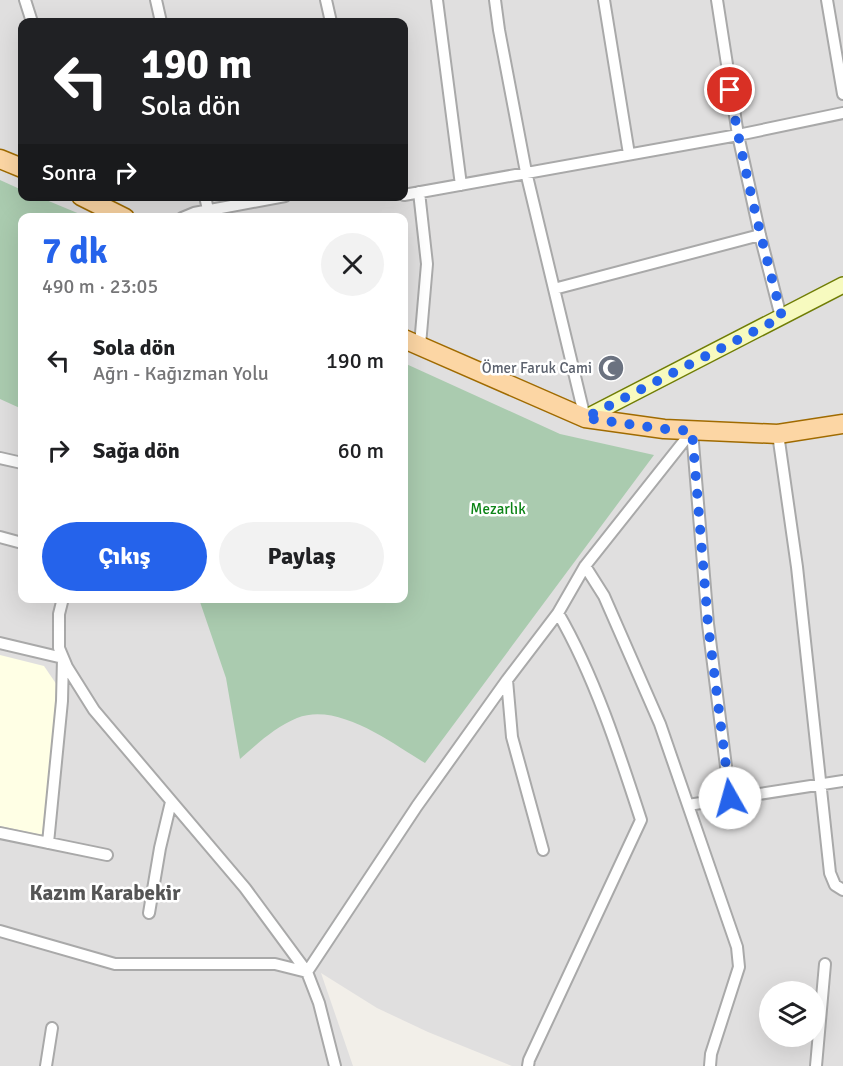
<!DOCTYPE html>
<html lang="tr">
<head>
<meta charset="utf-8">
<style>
  body { margin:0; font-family:Signika,sans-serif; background:#f2f2f2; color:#202124; height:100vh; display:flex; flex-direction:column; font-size:22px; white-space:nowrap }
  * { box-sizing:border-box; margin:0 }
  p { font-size:20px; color:#757577 }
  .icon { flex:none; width:33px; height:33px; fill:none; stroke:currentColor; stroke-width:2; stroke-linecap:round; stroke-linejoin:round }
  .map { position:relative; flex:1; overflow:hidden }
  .sheet { position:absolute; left:18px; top:213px; width:390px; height:390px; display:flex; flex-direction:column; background:#fff; border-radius:12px; box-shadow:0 6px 24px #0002 }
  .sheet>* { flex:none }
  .top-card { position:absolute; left:18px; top:18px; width:390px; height:183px; border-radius:12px; box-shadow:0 6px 24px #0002; background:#202124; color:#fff; overflow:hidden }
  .controls { position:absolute; left:759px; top:981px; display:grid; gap:12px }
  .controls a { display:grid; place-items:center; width:66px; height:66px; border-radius:50%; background:#fff; box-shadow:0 6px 24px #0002; font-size:30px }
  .pin { position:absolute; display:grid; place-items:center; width:51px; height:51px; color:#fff; margin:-26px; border:3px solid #fff; border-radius:50%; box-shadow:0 2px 6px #0007 }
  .me { position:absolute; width:66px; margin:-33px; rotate:353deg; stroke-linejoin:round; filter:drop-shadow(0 0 4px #0008) }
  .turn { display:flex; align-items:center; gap:21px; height:126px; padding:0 24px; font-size:27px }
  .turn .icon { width:78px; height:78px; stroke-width:2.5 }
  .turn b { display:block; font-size:42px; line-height:51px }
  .then { display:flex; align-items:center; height:57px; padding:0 24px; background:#0003; gap:12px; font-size:22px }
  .round { display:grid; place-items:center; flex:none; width:63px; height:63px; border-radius:32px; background:#f2f2f2 }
  .headline { display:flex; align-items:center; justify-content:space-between; height:102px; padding:0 24px }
  h1 { font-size:36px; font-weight:800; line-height:45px; color:#2563eb }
  .button { display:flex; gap:12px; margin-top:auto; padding:12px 24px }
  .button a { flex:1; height:69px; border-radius:36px; background:#2563eb; color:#fff; font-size:24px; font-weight:800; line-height:69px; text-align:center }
  .button a+a { background:#f2f2f2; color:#202124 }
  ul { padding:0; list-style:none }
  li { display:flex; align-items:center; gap:18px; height:90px; padding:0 24px }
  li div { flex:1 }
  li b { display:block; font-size:22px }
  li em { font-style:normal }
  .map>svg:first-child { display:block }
  .residential { fill:#e0dfdf; fill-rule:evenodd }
  .education { fill:#ffffe5 }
  .cemetery { fill:#aacbaf }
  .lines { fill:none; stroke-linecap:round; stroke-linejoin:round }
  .street-casing { stroke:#a9a9a9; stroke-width:14 }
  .secondary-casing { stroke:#707d05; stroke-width:18 }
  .primary-casing { stroke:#a06b00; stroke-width:21 }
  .street { stroke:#fff; stroke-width:10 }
  .secondary { stroke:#f7fabf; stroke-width:15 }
  .primary { stroke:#fcd6a4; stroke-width:18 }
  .route { stroke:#2563eb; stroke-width:10; stroke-dasharray:0 18 }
  .labels { text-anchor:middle; stroke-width:5; stroke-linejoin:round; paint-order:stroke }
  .worship-label { font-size:15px; fill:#5b616d; stroke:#fff; text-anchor:end }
  .park-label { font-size:15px; fill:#0c8416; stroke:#fff }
  .district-label { font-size:21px; font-weight:bold; fill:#555; stroke:#fff }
</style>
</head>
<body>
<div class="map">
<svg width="843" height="1066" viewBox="0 0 843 1066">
  <rect width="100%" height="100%" fill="#f2efe9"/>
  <path class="residential" d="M0,0H843V1066H512L428,1032L377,1008L321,973L353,1066H0ZM22,22H404V196H22ZM22,218H404V598H22ZM770,992H814V1036H770Z"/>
  <path class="education" d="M0,655L44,666L59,688L42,835L0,826Z"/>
  <path class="cemetery" d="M0,180L22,190V196L39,197L87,217L22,218V409L0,399Z
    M404,363L560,434L654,455L425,763C390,742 338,702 297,718C275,727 257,744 240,759L226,678L199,599L404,598Z"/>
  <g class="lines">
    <defs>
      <path id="street" d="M25,0L32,22
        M156,0L161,22
        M326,0L331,22
        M437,0L461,185
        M495,0L499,30L526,172L585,418
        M604,0L629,154
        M717,0L738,135L760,235L781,317
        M827,0L843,94
        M419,192L427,264L420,345
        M404,195L738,135L843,113
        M205,196L208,210
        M182,218L194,213L285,196
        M554,289L760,235
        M692,431L708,624L730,798
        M778,434L797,567L830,873L835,885L843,890
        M0,458L22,463
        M0,537L22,543
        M585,566L604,596L660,724L737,947L739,967L711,1054L710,1066
        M63,598L59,614V648L67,667L94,710L245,888L307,972L319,1003L335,1066
        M0,643L63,658L62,701L48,843
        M507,680L512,737L543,850
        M688,805L843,781
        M0,833L107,855
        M149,913L160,848L171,802
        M0,931L115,964H275L307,972L417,806L507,680L558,613L585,566L692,431
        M46,1066L52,1028
        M528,1066L529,1060L641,820C619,752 594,675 558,613
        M816,1066L825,964"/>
      <path id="secondary" d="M585,418L843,285"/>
      <path id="primary" d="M0,159L22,168
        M81,196L125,218
        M404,339L585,418L664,429L778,434L843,424"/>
    </defs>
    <use href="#street" class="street-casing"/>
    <use href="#secondary" class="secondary-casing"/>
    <use href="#primary" class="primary-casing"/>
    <use href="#street" class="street"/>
    <use href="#secondary" class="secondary"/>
    <use href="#primary" class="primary"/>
  </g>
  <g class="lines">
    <path class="route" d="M730,798L708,624L692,431L664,429L585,418L782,317C762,242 743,167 730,90"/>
  </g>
  <defs>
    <symbol id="mosque-disc" viewBox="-11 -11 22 22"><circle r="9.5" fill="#6b7280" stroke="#fff"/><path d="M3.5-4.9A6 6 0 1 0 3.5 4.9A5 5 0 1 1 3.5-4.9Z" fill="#fff"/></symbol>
  </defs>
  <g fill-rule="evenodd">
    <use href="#mosque-disc" x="596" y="353" width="30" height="30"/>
  </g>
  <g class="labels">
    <g class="worship-label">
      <text x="592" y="373">Ömer Faruk Cami</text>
    </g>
    <g class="park-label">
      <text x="498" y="514">Mezarlık</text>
    </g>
    <g class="district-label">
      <text x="105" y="900">Kazım Karabekir</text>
    </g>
  </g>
</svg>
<div class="controls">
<a><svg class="icon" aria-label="layers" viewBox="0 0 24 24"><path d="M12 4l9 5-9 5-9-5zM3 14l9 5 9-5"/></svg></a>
</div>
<div class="pin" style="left:730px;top:90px;background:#d93025"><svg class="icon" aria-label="arrive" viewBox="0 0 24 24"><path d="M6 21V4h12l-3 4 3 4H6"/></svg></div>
<svg class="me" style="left:730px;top:798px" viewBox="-20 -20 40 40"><circle r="19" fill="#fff"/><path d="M0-13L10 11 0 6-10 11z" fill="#2563eb"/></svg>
<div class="top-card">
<div class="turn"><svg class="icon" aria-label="left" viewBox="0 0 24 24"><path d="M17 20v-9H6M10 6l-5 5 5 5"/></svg><div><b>190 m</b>Sola dön</div></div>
<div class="then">Sonra<svg class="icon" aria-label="right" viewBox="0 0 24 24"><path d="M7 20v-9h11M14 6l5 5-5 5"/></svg></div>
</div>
<section class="sheet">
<div class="headline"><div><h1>7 dk</h1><p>490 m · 23:05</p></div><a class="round"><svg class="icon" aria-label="close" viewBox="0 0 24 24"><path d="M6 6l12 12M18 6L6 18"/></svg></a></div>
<ul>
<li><svg class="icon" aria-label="left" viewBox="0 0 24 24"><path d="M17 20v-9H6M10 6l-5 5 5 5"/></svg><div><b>Sola dön</b><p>Ağrı - Kağızman Yolu</p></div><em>190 m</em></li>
<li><svg class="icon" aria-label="right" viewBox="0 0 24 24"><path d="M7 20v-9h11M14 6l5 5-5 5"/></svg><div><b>Sağa dön</b></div><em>60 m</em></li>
</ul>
<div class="button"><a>Çıkış</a><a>Paylaş</a></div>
</section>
</div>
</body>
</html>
